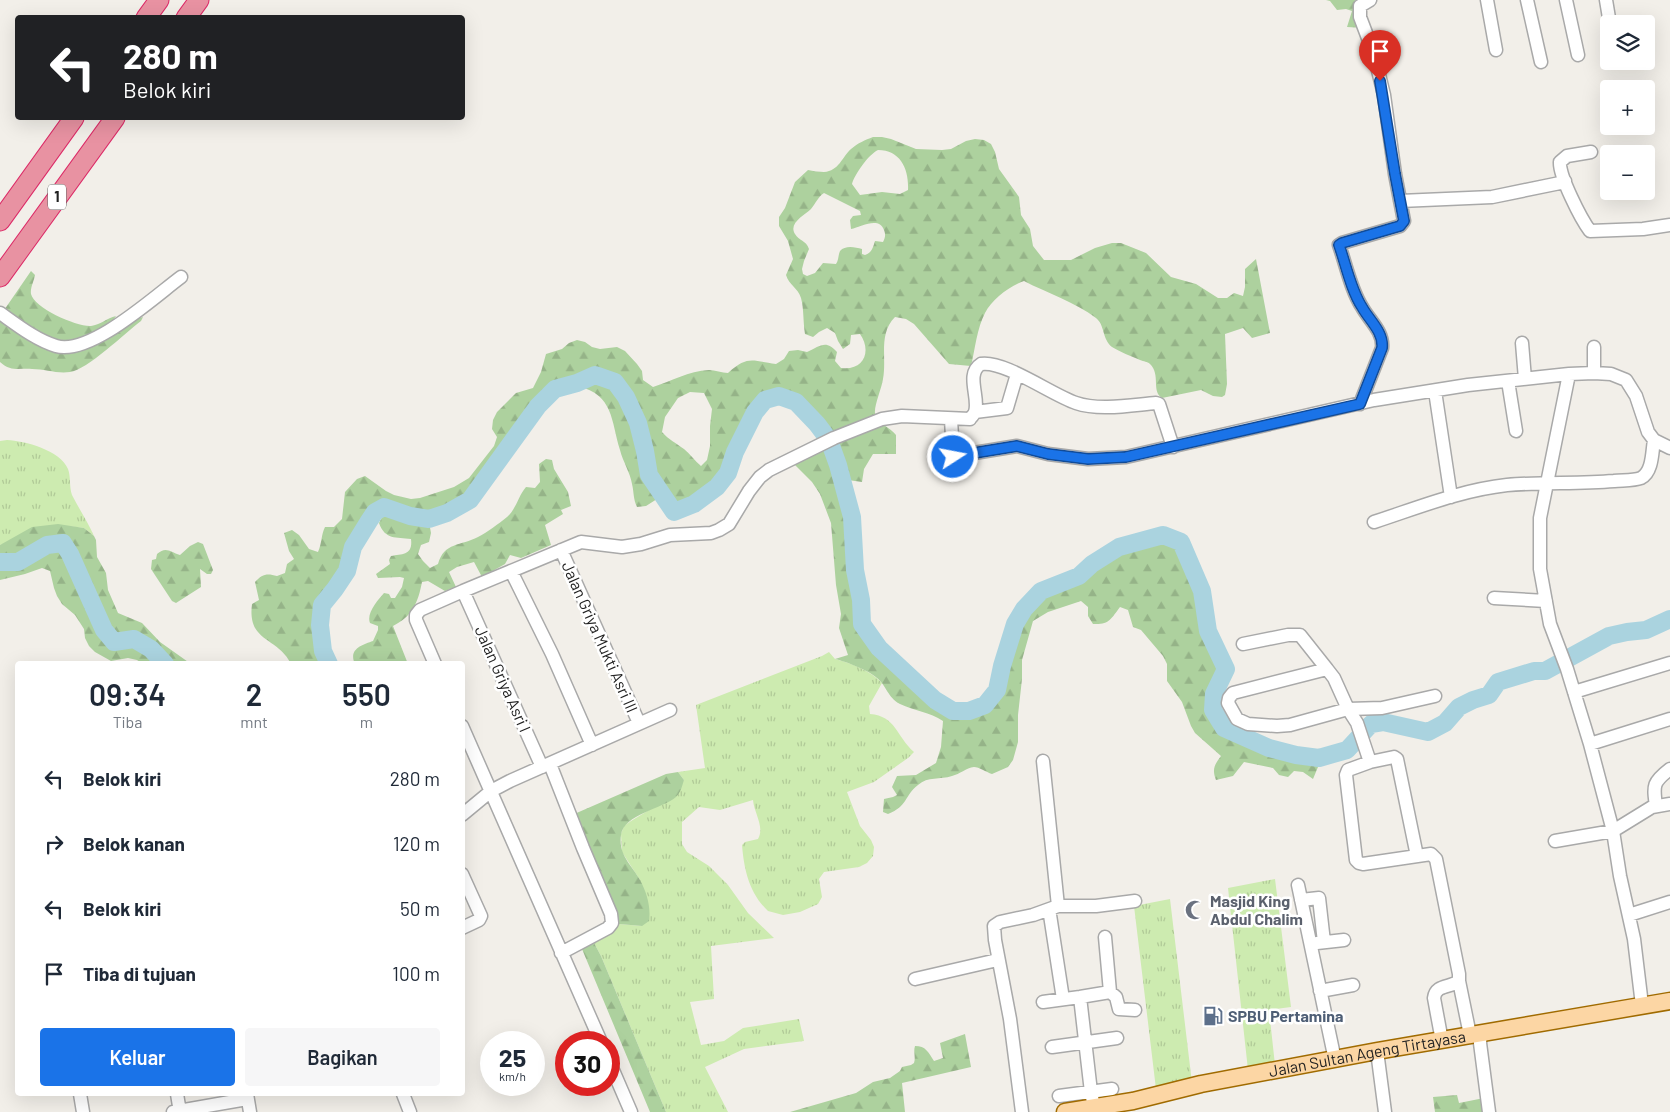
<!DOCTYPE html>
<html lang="id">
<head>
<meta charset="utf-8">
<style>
  body { margin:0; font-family:Barlow,sans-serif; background:#f6f6f7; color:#1f2937; height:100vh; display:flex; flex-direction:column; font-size:19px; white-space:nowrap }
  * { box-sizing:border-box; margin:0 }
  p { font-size:16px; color:#747a83 }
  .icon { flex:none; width:28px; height:28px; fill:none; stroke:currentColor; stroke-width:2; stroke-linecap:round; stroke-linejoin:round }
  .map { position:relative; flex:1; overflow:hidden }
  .side { position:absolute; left:15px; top:661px; width:450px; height:435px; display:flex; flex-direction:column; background:#fff; border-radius:5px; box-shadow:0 5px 20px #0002 }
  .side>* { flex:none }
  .guide { position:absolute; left:15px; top:15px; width:450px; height:105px; border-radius:5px; box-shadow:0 5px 20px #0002; background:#202124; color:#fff; overflow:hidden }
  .controls { position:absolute; left:1600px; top:15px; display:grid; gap:10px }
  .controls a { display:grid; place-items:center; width:55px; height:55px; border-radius:5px; background:#fff; box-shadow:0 5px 20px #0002; font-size:25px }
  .speed { position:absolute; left:480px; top:1031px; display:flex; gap:10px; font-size:25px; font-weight:700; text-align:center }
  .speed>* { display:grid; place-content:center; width:65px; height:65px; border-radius:50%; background:#fff; box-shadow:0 5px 20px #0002; line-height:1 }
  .speed small { font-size:12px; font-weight:400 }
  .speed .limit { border:8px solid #d22; background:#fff; color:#111 }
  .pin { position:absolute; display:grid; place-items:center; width:42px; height:42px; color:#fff; margin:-51px -21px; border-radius:50% 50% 50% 0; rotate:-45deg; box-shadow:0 0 5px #0007 }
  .pin .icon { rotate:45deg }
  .me { position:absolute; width:55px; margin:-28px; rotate:79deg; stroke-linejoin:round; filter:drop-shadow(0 0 4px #0008) }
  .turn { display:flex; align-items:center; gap:18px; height:105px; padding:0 25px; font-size:22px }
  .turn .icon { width:65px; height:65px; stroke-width:2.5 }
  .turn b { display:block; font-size:35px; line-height:42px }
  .eta { display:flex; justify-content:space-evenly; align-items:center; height:85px; text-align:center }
  .eta b { font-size:30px; font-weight:600; line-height:35px }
  .button { display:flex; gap:10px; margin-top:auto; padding:10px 25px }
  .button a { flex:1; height:58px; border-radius:5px; background:#1a73e8; color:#fff; font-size:20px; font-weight:600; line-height:58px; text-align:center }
  .button a+a { background:#f6f6f7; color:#1f2937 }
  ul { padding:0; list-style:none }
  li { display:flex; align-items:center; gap:15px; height:65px; padding:0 25px }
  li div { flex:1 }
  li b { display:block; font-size:19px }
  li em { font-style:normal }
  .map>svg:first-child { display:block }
  .grass { fill:url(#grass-tufts) }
  .forest { fill:url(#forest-firs); fill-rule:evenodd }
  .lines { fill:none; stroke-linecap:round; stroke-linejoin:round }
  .river { stroke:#aad3df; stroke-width:18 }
  .minor-casing { stroke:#a9a9a9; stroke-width:15 }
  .major-casing { stroke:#a06b00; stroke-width:19 }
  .highway-casing { stroke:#dc2a67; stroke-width:21 }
  .minor { stroke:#fff; stroke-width:12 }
  .major { stroke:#fcd6a4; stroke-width:16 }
  .highway { stroke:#e892a2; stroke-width:19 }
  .route-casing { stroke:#114b97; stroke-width:12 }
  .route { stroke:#1a73e8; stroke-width:9 }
  .labels { text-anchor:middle; stroke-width:5; stroke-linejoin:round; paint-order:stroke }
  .shield { fill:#fff; stroke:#646464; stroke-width:1 }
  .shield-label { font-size:15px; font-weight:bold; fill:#222 }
  .street-label { font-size:16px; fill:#222; stroke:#fff }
  .worship-label { font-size:16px; font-weight:bold; fill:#5b616d; stroke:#fff; text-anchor:start }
  .service-label { font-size:16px; font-weight:bold; fill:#4e5e75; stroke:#fff; text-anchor:start }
</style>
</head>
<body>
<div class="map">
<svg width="1670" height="1112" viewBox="0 0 1670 1112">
  <defs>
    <pattern id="grass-tufts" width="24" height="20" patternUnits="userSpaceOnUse" patternTransform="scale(1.25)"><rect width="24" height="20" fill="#cdebb0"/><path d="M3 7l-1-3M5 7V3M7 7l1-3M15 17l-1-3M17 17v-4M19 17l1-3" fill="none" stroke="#b0c997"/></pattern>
    <pattern id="forest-firs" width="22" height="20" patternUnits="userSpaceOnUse" patternTransform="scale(1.25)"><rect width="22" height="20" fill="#add19e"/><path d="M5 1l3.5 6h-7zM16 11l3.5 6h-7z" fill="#95b388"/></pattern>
  </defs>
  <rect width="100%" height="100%" fill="#f2efe9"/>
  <path class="grass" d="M7,440C25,441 60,450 68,469C71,477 69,486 72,495C79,509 88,522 94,536L84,528L67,526L0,545V441Z
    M829,652L835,659C851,663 871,671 882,683L869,706L870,714C896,716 896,736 914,752L908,758L874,782L847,792L860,826L871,840L874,847L873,856L867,863L859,867L824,872L819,879L822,897L818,904L800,912L783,915L768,911C749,893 744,869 742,845L745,842L758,839C765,827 754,813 753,800L720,810L699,807L682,822V844L687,852L709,866L728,885L748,913L774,938L711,946L714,999L690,1002L701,1045L724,1041L743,1028L799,1019L804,1041L744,1049L705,1067L728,1112H666L601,956L593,941L619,924L642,926L640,880L622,852L621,834L624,826L631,821L654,807L670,800L684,780L678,772L705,768L696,705L822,656Z
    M1275,879L1291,1007L1269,1010L1275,1065L1248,1070L1228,888Z
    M1170,899L1192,1083L1156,1089L1134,906Z"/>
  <path class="forest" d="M1326,0H1355L1364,28L1347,27L1352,11L1346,9L1337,10L1330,1Z
    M873,137H882L891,139L916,149L942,150L951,149L966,141L975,139L984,140L991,144L995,152L999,169L1019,197L1021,215L1030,229L1033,246L1044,260H1071L1095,248L1112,243H1121L1146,253L1171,277L1196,284L1218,298H1227L1234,293L1243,296L1245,287V269L1256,259L1270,333L1252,338L1243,328L1225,334L1227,384L1225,395L1222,397L1213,396L1201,390L1162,398C1151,391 1161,375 1150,364C1147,361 1144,362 1140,360C1131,356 1120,352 1112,347C1102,339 1105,325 1096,318C1075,302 1047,293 1024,281C1010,286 992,299 985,313C977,328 975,349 971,366L949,364L914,324L906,319L895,317C878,334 887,358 883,379C882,387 874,406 875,413C878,424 890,427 896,435V454H873L864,469L862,482L848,480C843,467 839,450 832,438C817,410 777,370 752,410C745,423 738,438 732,451C726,463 724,475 714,484C703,495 689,502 675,507L653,474L649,450L641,422L629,395L617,379L595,371L576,380L553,386L535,404L467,498L445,510L429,515L410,512L384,503L373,509L366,519L349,546L343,570L332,586L318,603L317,625L319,651L325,664H291C277,636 247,643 252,604L259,600L255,582C262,574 267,573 277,576L285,573L287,564L294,559L289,551L284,533L292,530L299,535L309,549L318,552C322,543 321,535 325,527H334L342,519L345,492L357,479L365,476L386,491L394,495L411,499L420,498L454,487L469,478L494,446L497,437L492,429L493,420L497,412L516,393L533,388L541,372L546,354L562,349L569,343L577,340L585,342L592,347L600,349L617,347L625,351L637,364L642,371L643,380L653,387C672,381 688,371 709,370C715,370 722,373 728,373C748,355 752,361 776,364L784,359L789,351L798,350L807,352C820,346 826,339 837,352L835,361L841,368C864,371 872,351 860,334L851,335L850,344L843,349L838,341L835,333L827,328L819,332L813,337L805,334C803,322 804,309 801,298C798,288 789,285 786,275L793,259L788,241L779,226V217L785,208L795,182L808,170C813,171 819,172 824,172C839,171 842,157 851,149C858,143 865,140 873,137ZM878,150C901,150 909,170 908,190L900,194L882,192L860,195L852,184C855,174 868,155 878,150ZM824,193L860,211L861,215L853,216L850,220L851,229C861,227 879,216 884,230C886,235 885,238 883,242L875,241C873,247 872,253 865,255L862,254V249C855,247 845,245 840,251C838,255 839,260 836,264L823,263L815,273L807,276L803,274L802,269L804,261L809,249C806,240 799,241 795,234C788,223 805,215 811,209C816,203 818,197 824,193ZM690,392L704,393L712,409L710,426V446L707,460L701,466C695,461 690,454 684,449C676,443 669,440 662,432L665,417L678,398Z
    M31,271L35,275C34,281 30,288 31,294C34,308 77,327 91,326C100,325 107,318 116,316L108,327L143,317L141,321C125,333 87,370 70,372C57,374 45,369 32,369C19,368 11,372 0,362V316Z
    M595,379L612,385L623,399L635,424L642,451L646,476L661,500L657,499L646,506L637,507C633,499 634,492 632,484C630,472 623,462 620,450C611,421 614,395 578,386Z
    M826,442L835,466L849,518L851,571L857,600L859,625L876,651L933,703L953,715L969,714L988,708L1001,691L1005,667L1018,626L1027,611L1043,594L1081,579L1094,567L1121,550L1163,539L1178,545L1199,592L1204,632L1222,670L1211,693L1209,711L1222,731L1268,751L1295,759L1319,761L1318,767L1313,779L1303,772L1294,771L1288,777L1279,775L1273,768L1244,762L1233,776L1216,780C1212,770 1214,765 1221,756L1195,733L1191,726L1182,702L1167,681V664L1163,656L1141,630L1133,627L1128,610L1120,607C1111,619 1109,625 1093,624L1088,616V607L1081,601L1048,612L1033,621L1022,660V679L1018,715V742L1013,760L1008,767L992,774C986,772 979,767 974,767C966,768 960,774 952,776C940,780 928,776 918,785C904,796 908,806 888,814L883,812L884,799L893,797L897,795L892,787L897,776L916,775L936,763L941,747L943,721C930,712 914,711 900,704C887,697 887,686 877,678C868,670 847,662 835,659L848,655L839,628L841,614L836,585L831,523L820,494L812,482L791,461Z
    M546,459L552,460L554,469L568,492L571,506L561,510L563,514L545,525L551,545L521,558L510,555L505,564L482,577L474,562L457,567L449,572L456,587L445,591L428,581L422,582C418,602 413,616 393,626L408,664H355C348,649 362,645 373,641L378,630V626L370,623C366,613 378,600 384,593L389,594L391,598H395L402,587L404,578L400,577L378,578L376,574L390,564L389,560L391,556C403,554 413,555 411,539C396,537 385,540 379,523L385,511L409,519L429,522L431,533L429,542L421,545L418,554L423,561L430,568L438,564C444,542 461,546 478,537C488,532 498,524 507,517C517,508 518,496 526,487L535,488L540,482L539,464Z
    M58,524L84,528L94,536L96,540L97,557L106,573L108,590L118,613L142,623L160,642L191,664H171L153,646L135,636L116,638L107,628L73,552L65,540L46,541L17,558L0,559V545L32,527Z
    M198,542L203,544L213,570L211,574H207L200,569L201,587L176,603L172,601L151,569L152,560L156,559L157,554C166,546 170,552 180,555L190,546Z
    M61,547L66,555L101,632L113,646L134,643L149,652L160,664H143L137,660L128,658L111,661L95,652L89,646L85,638L84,629L75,615L62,604L57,596L54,588L50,571L42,568L25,574L0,580V566H19L48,548Z
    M678,772L684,780C682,786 681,792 676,797C662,809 624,814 621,835C618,855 632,865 640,880C647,893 651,907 649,921L642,926L619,924L572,815L666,774Z
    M593,941L601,956L666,1112H650L582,949Z
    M965,1034L971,1067L902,1083L905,1112H790L856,1093L873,1082L890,1078L900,1071L902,1067L911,1065L914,1063C916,1057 913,1052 915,1046C926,1046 928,1052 934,1061L943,1058L940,1043Z
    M1457,1095L1459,1103L1484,1098L1485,1112H1435L1433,1097Z"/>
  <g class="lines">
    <path class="river" d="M0,562H18L47,545L63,543L70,554L104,630L114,642L134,639L151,649L165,664
      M329,664L323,651L320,625L322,605L335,589L347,571L353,547L369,521L375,512L384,507L410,516L429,519L447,513L470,500L538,406L555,389L577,383L595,375L615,382L626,397L638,423L645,451L649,475L674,512L694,504L717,487L728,473L735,452L755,412L765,400L779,396L796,402L817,424L829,440L838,465L852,517L855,570L861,600L862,624L879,648L935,700L953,711H969L985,705L997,690L1002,666L1015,624L1024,609L1041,591L1079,576L1092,564L1119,547L1163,535L1181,542L1202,591L1208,631L1226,669L1214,694L1213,710L1224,728L1269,748L1296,755L1319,758L1347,750L1371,724L1383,722L1428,732L1445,723L1459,707L1473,700L1489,695L1498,682L1534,671H1545L1609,636L1627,632L1646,630L1670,619"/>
    <defs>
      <path id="minor" d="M1487,0L1496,50
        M1527,0L1541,62
        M1566,0L1578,55
        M1606,0L1610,24
        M1591,152L1567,156L1560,162C1559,176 1581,219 1590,231L1643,229L1670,225
        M1400,201L1492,197L1560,183L1565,181
        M0,313C17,325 36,340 56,346C90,356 154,297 181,277
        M1522,343L1525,379
        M1594,347V373
        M1569,374L1540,518V569L1550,624L1567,669L1590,744L1613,831L1620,876L1634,939L1642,1005
        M1508,381L1516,431
        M1435,391L1451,497
        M1360,404L1382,348C1384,332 1369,320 1362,307C1351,290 1346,265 1339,245L1342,243L1400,226L1404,221L1395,174L1384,95L1374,54L1360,17V6L1370,0
        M975,412L1007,408L1017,374
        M951,419L953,455L954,459L974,453L1017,446L1048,454L1088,459L1126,457L1374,400L1468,385L1569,374L1594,373L1611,374L1626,380L1636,396L1648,432L1654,440L1670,448
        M1374,522C1417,508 1461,490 1507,485C1542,482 1578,484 1614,481C1622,480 1633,481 1641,478C1653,472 1652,451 1654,440
        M561,550L639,723
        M511,571L552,654L592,745
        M463,591L542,767
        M1494,598L1546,601
        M1243,644L1288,635H1300L1327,669
        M435,664L416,620V615L420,610L463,591L581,542L622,547L641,544L670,535L711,533L719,530L729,524L749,491L760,477L769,470L834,438L882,419L902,416L970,419C971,417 974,415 975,412C980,398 965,374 981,364C1004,360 1052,395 1076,403C1099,411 1132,405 1156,403L1159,404L1173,447
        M1574,692L1670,663
        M462,726L601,1042
        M1590,744L1670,719
        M1370,762L1357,723L1348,709L1334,678L1327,669L1233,693L1229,698L1228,703L1237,719L1248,724L1277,726L1290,725L1348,709L1382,708L1435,696
        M550,764L583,848L611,914L612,923L608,928L561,953
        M1656,806C1653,785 1653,782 1670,769
        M462,815L491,791L510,781L670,710
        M1555,841L1613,831L1652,807L1670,804
        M1417,856L1397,759L1394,757L1370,762L1348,770L1346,775L1356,860L1359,863L1363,864L1431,854L1436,859L1459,974V981C1450,988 1436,984 1434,998L1442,1041
        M462,874L481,916L479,920L462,928
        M1298,885L1335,1060
        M1301,900L1319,898L1324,942
        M1058,906H1096L1135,901
        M1050,915L1063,999
        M1629,915L1670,902
        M1105,937L1110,992L1116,997L1119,1009L1135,1010
        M1317,943L1344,940
        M915,979L993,961H999
        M1459,981L1470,1035
        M1320,991L1353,985
        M1080,997L1091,1092L1095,1112
        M1043,1002L1080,997L1110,992
        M1481,1033L1480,1043L1489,1112
        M1052,1047L1117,1038
        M1377,1051L1385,1112
        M609,1061L631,1112
        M80,1094L83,1112
        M177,1094L180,1112
        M247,1094L250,1112
        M403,1094L410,1112
        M1059,1096L1112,1089
        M173,1112L247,1099
        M1022,1112L1010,1019L995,940L994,926L1000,922L1033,915L1058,906L1043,761"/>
      <g id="major">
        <path id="s1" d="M1065,1112L1133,1101L1201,1084L1377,1051L1670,1001"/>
      </g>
      <path id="highway" d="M146,18L159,0
        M186,18L199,0
        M0,221L74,118
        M0,277L115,118"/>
    </defs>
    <use href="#minor" class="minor-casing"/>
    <use href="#major" class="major-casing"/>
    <use href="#highway" class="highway-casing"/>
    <use href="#minor" class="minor"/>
    <use href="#major" class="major"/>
    <use href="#highway" class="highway"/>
  </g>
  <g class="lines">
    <defs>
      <path id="route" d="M953,457L954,459H957L974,453L1017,446L1048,454L1088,459L1126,457L1360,404L1382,348C1384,332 1369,320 1362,307C1351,290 1346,265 1339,245L1342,243L1393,228L1400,226L1404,221L1395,174L1380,81"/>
    </defs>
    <use href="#route" class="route-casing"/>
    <use href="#route" class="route"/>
  </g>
  <defs>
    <symbol id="mosque-bare" viewBox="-9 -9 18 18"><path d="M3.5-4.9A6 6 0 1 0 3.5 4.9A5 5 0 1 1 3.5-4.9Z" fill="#6b7280" stroke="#fff" stroke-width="2.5" paint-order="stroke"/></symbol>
    <symbol id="fuel-bare" viewBox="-9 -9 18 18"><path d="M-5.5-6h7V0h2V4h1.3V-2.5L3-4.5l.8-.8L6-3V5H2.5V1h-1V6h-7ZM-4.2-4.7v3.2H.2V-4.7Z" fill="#5c6f8a" stroke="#fff" stroke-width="2.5" paint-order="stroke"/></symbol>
  </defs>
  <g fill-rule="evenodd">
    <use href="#mosque-bare" x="1181" y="896" width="28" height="28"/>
    <use href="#fuel-bare" x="1199" y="1002" width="28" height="28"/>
  </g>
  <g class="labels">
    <rect class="shield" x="48" y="184.5" width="18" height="25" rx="4"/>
    <g class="shield-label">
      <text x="57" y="202">1</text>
    </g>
    <g class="street-label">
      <text transform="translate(600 637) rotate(66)" y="6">Jalan Griya Mukti Asri III</text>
      <text transform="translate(503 679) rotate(66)" y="6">Jalan Griya Asri I</text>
      <text dy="6" stroke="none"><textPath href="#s1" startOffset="308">Jalan Sultan Ageng Tirtayasa</textPath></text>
    </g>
    <g class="worship-label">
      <text x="1210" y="907">Masjid King<tspan x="1210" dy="18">Abdul Chalim</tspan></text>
    </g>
    <g class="service-label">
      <text x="1228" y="1022">SPBU Pertamina</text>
    </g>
  </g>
</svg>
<div class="controls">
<a><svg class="icon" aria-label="layers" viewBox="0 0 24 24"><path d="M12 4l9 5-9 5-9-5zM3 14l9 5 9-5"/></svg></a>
<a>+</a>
<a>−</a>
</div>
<div class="speed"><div>25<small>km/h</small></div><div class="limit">30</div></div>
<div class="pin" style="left:1380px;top:81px;background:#d93025"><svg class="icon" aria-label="arrive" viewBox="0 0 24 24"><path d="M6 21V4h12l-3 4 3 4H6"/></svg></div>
<svg class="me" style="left:953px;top:457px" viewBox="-20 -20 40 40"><circle r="17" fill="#1a73e8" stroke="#fff" stroke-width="3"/><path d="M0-11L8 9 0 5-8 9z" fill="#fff"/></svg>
<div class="guide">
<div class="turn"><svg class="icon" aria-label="left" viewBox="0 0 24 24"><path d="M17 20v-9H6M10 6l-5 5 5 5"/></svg><div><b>280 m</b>Belok kiri</div></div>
</div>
<section class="side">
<div class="eta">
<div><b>09:34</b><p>Tiba</p></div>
<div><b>2</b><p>mnt</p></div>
<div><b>550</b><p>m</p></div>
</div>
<ul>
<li><svg class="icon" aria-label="left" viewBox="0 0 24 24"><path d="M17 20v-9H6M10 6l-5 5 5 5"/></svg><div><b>Belok kiri</b></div><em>280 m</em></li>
<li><svg class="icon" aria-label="right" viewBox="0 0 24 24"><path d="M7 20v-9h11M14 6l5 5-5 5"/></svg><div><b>Belok kanan</b></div><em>120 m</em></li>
<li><svg class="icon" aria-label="left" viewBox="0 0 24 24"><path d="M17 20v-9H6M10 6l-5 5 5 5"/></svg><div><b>Belok kiri</b></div><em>50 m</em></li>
<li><svg class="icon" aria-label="arrive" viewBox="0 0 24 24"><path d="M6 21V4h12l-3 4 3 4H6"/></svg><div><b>Tiba di tujuan</b></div><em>100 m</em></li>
</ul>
<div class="button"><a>Keluar</a><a>Bagikan</a></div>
</section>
</div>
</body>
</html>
